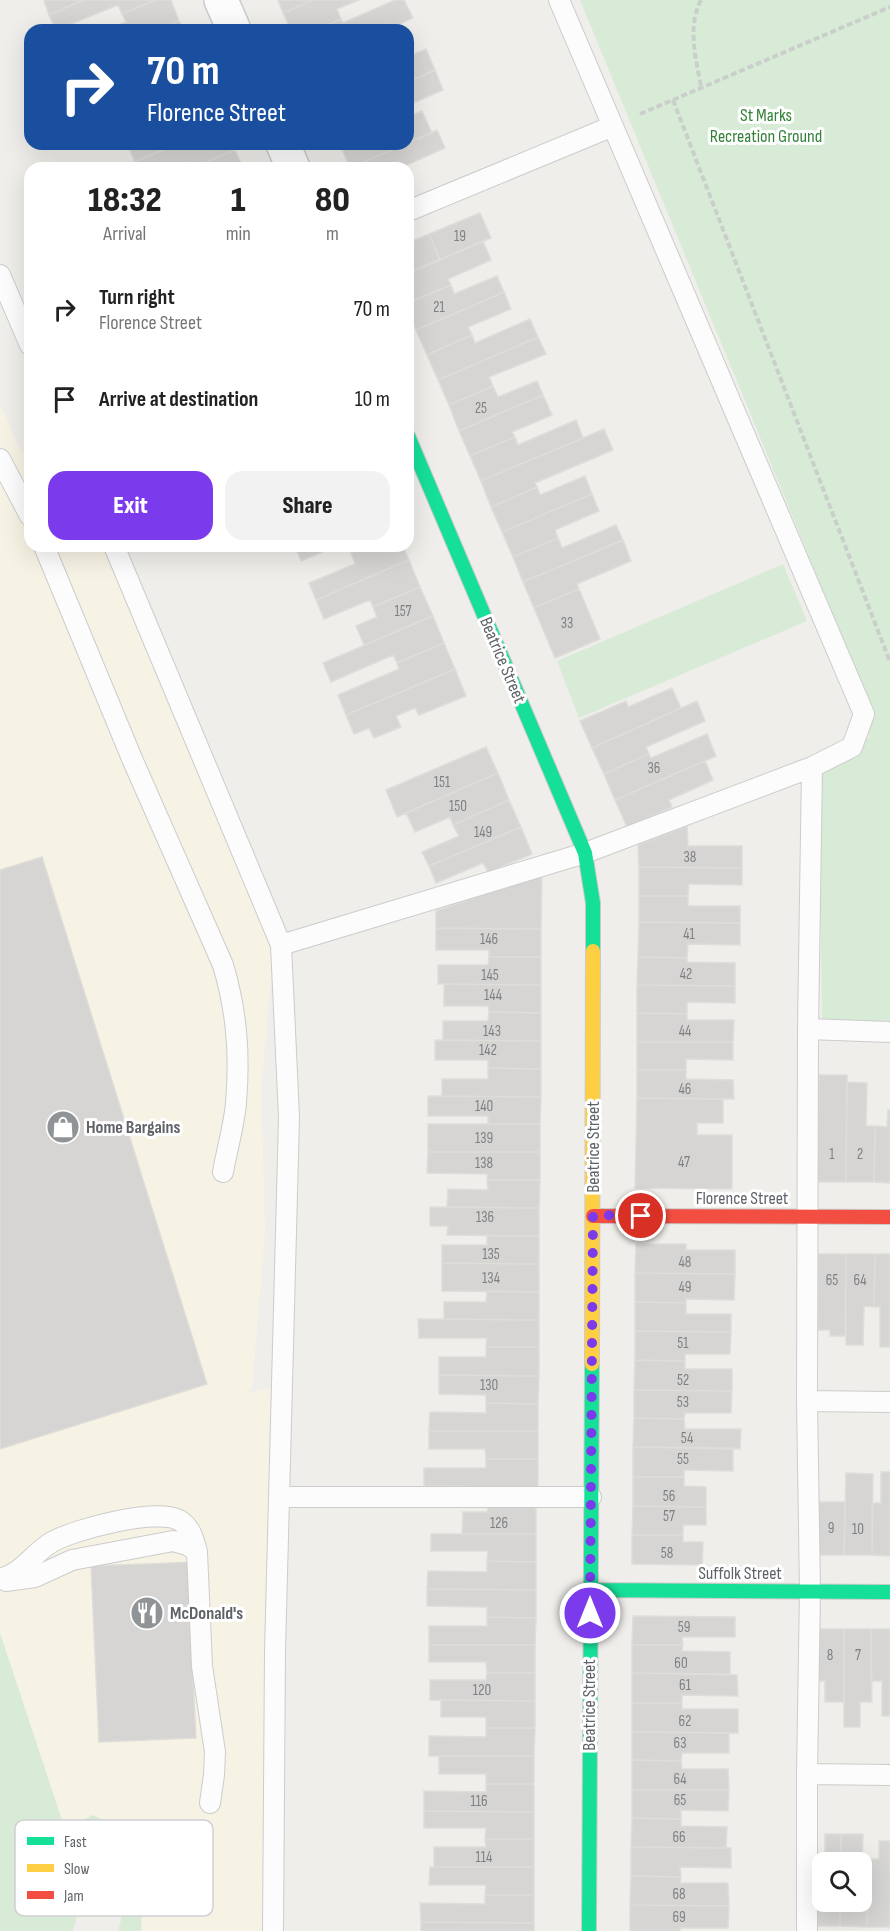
<!DOCTYPE html>
<html lang="en">
<head>
<meta charset="utf-8">
<style>
  body { margin:0; font-family:"Sofia Sans Condensed",sans-serif; background:#f2f2f2; color:#222; height:100vh; display:flex; flex-direction:column; font-size:22px; white-space:nowrap }
  * { box-sizing:border-box; margin:0 }
  p { font-size:20px; color:#767676 }
  .icon { flex:none; width:33px; height:33px; fill:none; stroke:currentColor; stroke-width:2; stroke-linecap:round; stroke-linejoin:round }
  .map { position:relative; flex:1; overflow:hidden }
  .panel { position:absolute; left:24px; top:162px; width:390px; height:390px; display:flex; flex-direction:column; background:#fff; border-radius:18px; box-shadow:0 6px 24px #0002 }
  .panel>* { flex:none }
  .top-card { position:absolute; left:24px; top:24px; width:390px; height:126px; border-radius:18px; box-shadow:0 6px 24px #0002; background:#1a4fa0; color:#fff; overflow:hidden }
  .buttons { position:absolute; left:812px; top:1852px; display:grid; gap:12px }
  .buttons a { display:grid; place-items:center; width:60px; height:60px; border-radius:12px; background:#fff; box-shadow:0 6px 24px #0002; font-size:30px }
  .pin { position:absolute; display:grid; place-items:center; width:51px; height:51px; color:#fff; margin:-26px; border:3px solid #fff; border-radius:50%; box-shadow:0 2px 6px #0007 }
  .me { position:absolute; width:66px; margin:-33px; rotate:0deg; stroke-linejoin:round; filter:drop-shadow(0 0 4px #0008) }
  .turn { display:flex; align-items:center; gap:21px; height:126px; padding:0 24px; font-size:27px }
  .turn .icon { width:78px; height:78px; stroke-width:2.5 }
  .turn b { display:block; font-size:42px; line-height:51px }
  .eta { display:flex; justify-content:space-evenly; align-items:center; height:102px; text-align:center }
  .eta b { font-size:36px; font-weight:800; line-height:42px }
  .action { display:flex; gap:12px; margin-top:auto; padding:12px 24px }
  .action a { flex:1; height:69px; border-radius:18px; background:#7c3aed; color:#fff; font-size:24px; font-weight:800; line-height:69px; text-align:center }
  .action a+a { background:#f2f2f2; color:#222 }
  ul { padding:0; list-style:none }
  li { display:flex; align-items:center; gap:18px; height:90px; padding:0 24px }
  li div { flex:1 }
  li b { display:block; font-size:22px }
  li em { font-style:normal }
  .map>svg:first-child { display:block }
  .commercial { fill:#f7f3e4 }
  .green { fill:#d8ebd6 }
  .building { fill:#d6d5d3; stroke:#deddd9; stroke-width:1.5 }
  .lines { fill:none; stroke-linecap:round; stroke-linejoin:round }
  .lane-casing { stroke:#cbcccc; stroke-width:22 }
  .street-casing { stroke:#cbcccc; stroke-width:36 }
  .fast-casing { stroke:#cacacb; stroke-width:16 }
  .slow-casing { stroke:#cacacb; stroke-width:16 }
  .jam-casing { stroke:#cacacb; stroke-width:16 }
  .path { stroke:#cacfcc; stroke-width:4; stroke-dasharray:6 3; stroke-linecap:butt }
  .lane { stroke:#fdfcfc; stroke-width:20 }
  .street { stroke:#fdfcfc; stroke-width:33 }
  .fast { stroke:#16e098; stroke-width:14 }
  .slow { stroke:#ffcf43; stroke-width:14 }
  .jam { stroke:#f24e42; stroke-width:14 }
  .route { stroke:#7c3aed; stroke-width:10; stroke-dasharray:0 18 }
  .labels { text-anchor:middle; stroke-width:6; stroke-linejoin:round; paint-order:stroke }
  .number-label { font-size:15px; fill:#7e8184 }
  .park-label { font-size:18px; fill:#348238; stroke:#fff }
  .street-label { font-size:18px; fill:#5f6368; stroke:#fff }
  .poi-label { font-size:18px; font-weight:bold; fill:#5f6368; stroke:#fff; text-anchor:start }
  .key { fill:#fff; stroke:#cfd0d2; stroke-width:1.5 }
  .key-label { font-size:16px; fill:#5f6368 }
</style>
</head>
<body>
<div class="map">
<svg width="890" height="1931" viewBox="0 0 890 1931">
  <rect width="100%" height="100%" fill="#efeeea"/>
  <path class="commercial" d="M0,404L19,448L30,455V546H104L266,932L273,952L261,1090L265,1230L252,1389L245,1394L270,1388L263,1931H141L143,1877L175,1868L171,1857L159,1849L110,1828L107,1822L65,1829L0,1633Z"/>
  <path class="green" d="M580,0H890V1024L822,1021L819,775L869,737L871,707Z
    M783,564L807,621L579,718L557,661Z
    M0,1633L65,1829L93,1815L107,1822L110,1828L89,1866L73,1931H0Z
    M159,1849C172,1858 176,1862 173,1878L143,1877L141,1931H118L128,1894L143,1863Z"/>
  <path class="building" d="M47,0H84L49,15L44,1Z
    M84,0H156L122,14L118,5L56,30L49,15Z
    M156,0H171L179,21L157,30H107L126,22L122,14Z
    M278,0H313L283,13Z
    M313,0H359L337,9L341,19L316,30H291L283,13Z
    M395,0H404L413,18L386,30H316L341,19L343,23Z
    M179,21L184,30H157Z
    M426,49L435,70L408,82V57Z
    M435,70L443,90L408,105V82Z
    M422,111L432,133L408,143V117Z
    M437,130L445,148L404,166L405,168H350Z
    M130,144H177L135,162L128,145Z
    M177,144H232L235,150L192,168H188L185,162L172,168H125L124,166Z
    M340,144H405L350,168Z
    M235,150L243,168H192Z
    M480,213L491,238L440,260L429,234Z
    M429,234L440,260L408,273V243Z
    M483,241L491,260L448,279L451,285L408,303V273Z
    M497,276L504,292L416,330L408,311V303L451,285L454,294Z
    M504,292L511,309L468,327L472,335L427,355L416,330Z
    M530,319L538,337L438,380L427,355L472,335L475,343Z
    M538,337L546,354L489,377L493,386L449,405L438,380Z
    M537,381L543,395L459,431L449,405L493,386L498,397Z
    M543,395L552,415L512,432L515,437L470,456L459,431Z
    M576,420L583,438L481,481L470,456L515,437L518,445Z
    M604,429L613,450L535,483L537,487L491,507L481,481Z
    M585,476L592,494L502,532L491,507L537,487L540,495Z
    M592,494L599,511L555,530L558,538L513,557L502,532Z
    M616,525L623,540L523,582L513,557L558,538L562,548Z
    M623,540L631,561L577,584L579,589L534,608L523,582Z
    M295,546H337L301,561Z
    M368,546H403L409,560L316,600L309,583L355,564L351,553Z
    M409,560L420,587L373,607L370,600L324,619L316,600Z
    M420,587L433,616L364,645L356,626L377,617L373,607Z
    M579,589L600,639L555,658L534,608Z
    M433,616L444,643L397,663L393,655L331,682L323,663Z
    M444,643L455,669L346,715L338,695L399,669L397,663Z
    M455,669L466,696L419,715L415,708L396,716L401,727L374,738L369,728L354,734L346,715Z
    M672,688L681,708L592,748L580,721L626,701L628,707Z
    M697,701L705,721L646,747L649,754L604,774L592,748Z
    M707,734L716,756L615,800L604,774L649,754L651,758Z
    M486,747L498,773L397,817L386,790Z
    M705,761L713,780L669,800L672,807L627,827L615,800Z
    M498,773L509,800L453,825L450,817L415,832L406,813Z
    M509,800L521,827L429,866L422,852L459,836L453,825Z
    M687,826L688,846H742V868L639,867L638,845Z
    M521,827L532,854L488,872L483,863L436,883L429,866Z
    M42,857L207,1384L0,1449V870Z
    M639,867L742,868V885L689,884L688,896H639Z
    M542,874L541,929L436,928V911Z
    M639,896H688V906H740V923L639,922Z
    M639,922L740,923V945L688,944L687,958L638,957Z
    M436,928L541,929V957H489V950H436Z
    M489,957H541V985L438,984V965H488Z
    M638,957L687,958V962L735,963V986L637,985Z
    M444,984L541,985V1013L489,1012L488,1006H444Z
    M637,985L735,986V1003L687,1002V1014L637,1013Z
    M489,1012L541,1013V1041L443,1040V1021H488Z
    M637,1013L687,1014V1020H734L733,1042H637Z
    M435,1040L541,1041V1069L488,1068V1060H435Z
    M637,1042H733V1060L686,1059V1070H637Z
    M488,1068L541,1069V1097L442,1096V1079H488Z
    M637,1070H686V1079L733,1080L734,1099L637,1098Z
    M819,1075H847L846,1182H817Z
    M847,1082L867,1083L866,1126H875L874,1182H846Z
    M428,1096L541,1097L540,1124H488V1116H428Z
    M637,1098L723,1099V1123H697V1135H732V1189L635,1188Z
    M888,1110H890V1183L874,1182L875,1126L887,1127Z
    M428,1124H540V1152H428Z
    M428,1152H540V1180H487L488,1174L427,1173Z
    M487,1180H540L539,1208L447,1207L448,1189L488,1190Z
    M430,1207L539,1208V1236L447,1235L448,1226H430Z
    M487,1236H539V1264L442,1263V1245H487Z
    M636,1244H686V1250H735V1274L635,1273Z
    M818,1254H846L845,1336H830V1330H818Z
    M846,1254H875L874,1307L864,1306L863,1345H846Z
    M875,1254H890V1347H880V1307H874Z
    M442,1263L539,1264V1292L442,1291Z
    M635,1273L735,1274L734,1300L686,1299V1303L635,1302Z
    M487,1291L539,1292V1320L444,1319V1302H486Z
    M635,1302L686,1303V1314H731V1332L635,1331Z
    M418,1319L539,1320V1347H486L487,1338H419Z
    M635,1331L731,1332L730,1354H685V1361L635,1360Z
    M486,1347H539V1376L439,1375V1357H486Z
    M635,1360L685,1361V1369H732V1391L634,1390Z
    M439,1375L539,1376L538,1404L486,1403V1395L439,1394Z
    M634,1390L732,1391L731,1413H685L684,1419L634,1418Z
    M486,1403L538,1404V1431H429L430,1412L486,1413Z
    M634,1418L684,1419L685,1429H741L740,1449L633,1447Z
    M429,1431H538V1459H486L485,1449H429Z
    M633,1447L733,1448V1471L684,1470V1477H633Z
    M486,1459H538V1487L424,1486V1468H486Z
    M881,1472H890V1556L872,1555V1503H881Z
    M846,1473L873,1474L872,1555H844Z
    M633,1477H684V1486L706,1487V1507L633,1506Z
    M818,1502H845L844,1555H817Z
    M487,1504H536V1534H462L463,1512H488Z
    M633,1506L706,1507V1525H683V1535H632Z
    M431,1534H536V1562L487,1561L488,1551H431Z
    M632,1535H683V1542H703L702,1565L632,1564Z
    M487,1561L536,1562V1590L427,1589L428,1571L487,1572Z
    M198,1562L192,1659L196,1738L99,1742L91,1566Z
    M427,1589L536,1590V1618L487,1617V1607L427,1606Z
    M633,1616L735,1617V1637H682L683,1645H632Z
    M487,1617L536,1618L535,1645H429V1626H487Z
    M816,1629H844V1702H825V1681H816Z
    M844,1629H871L872,1702H860V1727H844Z
    M871,1629H890V1716H882V1681H871Z
    M429,1645H535V1673H487L486,1662H429Z
    M632,1645H683L682,1651L730,1652V1674L632,1673Z
    M487,1673H535V1701L430,1700V1680H486Z
    M632,1673L737,1675L738,1696L682,1695V1703H632Z
    M441,1700L535,1701V1728H486V1717H441Z
    M632,1703H682V1709H738V1733L632,1732Z
    M486,1728H535L534,1756H429V1736L486,1737Z
    M632,1732L729,1733V1753H682L681,1761L632,1760Z
    M439,1756H534V1784H486V1774H439Z
    M632,1760L681,1761L682,1769H728L729,1790H632Z
    M486,1784H534V1812L424,1811V1791L486,1792Z
    M632,1790H729L728,1811L681,1810V1819L632,1818Z
    M424,1811L534,1812V1839H485L486,1828H424Z
    M632,1818L681,1819V1826L727,1827L726,1848L631,1847Z
    M825,1834H841V1863H822V1902H840V1926H813L814,1855L825,1854Z
    M841,1834H863L862,1876H868L867,1927L840,1926V1902H861V1863H841Z
    M485,1839H534V1867H434V1847H486Z
    M879,1841H890V1927H867L868,1859H879Z
    M631,1847L731,1848V1868L680,1867L681,1877L631,1876Z
    M430,1867H534V1895H485L486,1885H429Z
    M631,1876L681,1877L680,1883H728L729,1906L630,1905Z
    M485,1895H534V1923L421,1922L420,1903L485,1904Z
    M630,1905L729,1906L728,1928H680V1931H630Z
    M421,1922L534,1923V1931H421Z"/>
  <g class="lines">
    <defs>
      <path id="lane" d="M408,211L613,126
        M0,275L30,345
        M0,459L30,516
        M44,546L133,761L223,965C237,1012 240,1055 236,1103C234,1126 227,1149 223,1172
        M114,546L281,945L289,1117L275,1651L273,1931
        M281,945L585,853L812,767L852,747L864,714L559,0
        M808,1029L890,1032
        M807,1401L890,1402
        M280,1497H591
        M0,1579C23,1573 33,1553 52,1542C75,1529 156,1508 179,1520C191,1527 194,1540 197,1552L202,1666L215,1752L214,1775L210,1803
        M6,1581L35,1577L72,1560L173,1541L188,1545L197,1552
        M807,1774L890,1775
        M807,1931V1774L810,1591L807,1401L808,1029L812,767"/>
      <path id="street" d="M221,0L234,30
        M283,144L293,168"/>
      <path id="fast" d="M408,436L585,853L593,903V951
        M590,1590L890,1592
        M589,1931L592,1364"/>
      <path id="slow" d="M592,1364L593,951"/>
      <path id="jam" d="M593,1216L890,1217"/>
    </defs>
    <use href="#lane" class="lane-casing"/>
    <use href="#street" class="street-casing"/>
    <use href="#fast" class="fast-casing"/>
    <use href="#slow" class="slow-casing"/>
    <use href="#jam" class="jam-casing"/>
    <path class="path" d="M701,0C687,27 696,59 701,87
      M673,100L890,662
      M640,114L890,7"/>
    <use href="#lane" class="lane"/>
    <use href="#street" class="street"/>
    <use href="#fast" class="fast"/>
    <use href="#slow" class="slow"/>
    <use href="#jam" class="jam"/>
  </g>
  <g class="lines">
    <path class="route" d="M590,1613L593,1215L641,1216"/>
  </g>
  <defs>
    <symbol id="shop-disc" viewBox="-11 -11 22 22"><circle r="9.5" fill="#919496" stroke="#fff"/><path d="M-5-2.5h2.3a2.7 3.5 0 0 1 5.4 0H5L5.5 6h-11ZM-1.5-2.5h3a1.5 2.3 0 0 0-3 0Z" fill="#fff"/></symbol>
    <symbol id="restaurant-disc" viewBox="-11 -11 22 22"><circle r="9.5" fill="#919496" stroke="#fff"/><path d="M-5-6h1v4h1v-4h1v4h1v-4h1v5L-1.5 .5V6h-2V.5L-5-1ZM5-6V6H3V1.5H1.5Q1.5-4 5-6Z" fill="#fff"/></symbol>
  </defs>
  <g fill-rule="evenodd">
    <use href="#shop-disc" x="44" y="1108" width="38" height="38"/>
    <use href="#restaurant-disc" x="128" y="1594" width="38" height="38"/>
  </g>
  <g class="labels">
    <g class="number-label">
      <text x="460" y="241">19</text>
      <text x="439" y="312">21</text>
      <text x="481" y="413">25</text>
      <text x="403" y="616">157</text>
      <text x="567" y="628">33</text>
      <text x="654" y="773">36</text>
      <text x="442" y="787">151</text>
      <text x="458" y="811">150</text>
      <text x="483" y="837">149</text>
      <text x="690" y="862">38</text>
      <text x="689" y="939">41</text>
      <text x="489" y="944">146</text>
      <text x="686" y="979">42</text>
      <text x="490" y="980">145</text>
      <text x="493" y="1000">144</text>
      <text x="492" y="1036">143</text>
      <text x="685" y="1036">44</text>
      <text x="488" y="1055">142</text>
      <text x="685" y="1094">46</text>
      <text x="484" y="1111">140</text>
      <text x="484" y="1143">139</text>
      <text x="832" y="1159">1</text>
      <text x="860" y="1159">2</text>
      <text x="684" y="1167">47</text>
      <text x="484" y="1168">138</text>
      <text x="485" y="1222">136</text>
      <text x="491" y="1259">135</text>
      <text x="685" y="1267">48</text>
      <text x="491" y="1283">134</text>
      <text x="832" y="1285">65</text>
      <text x="860" y="1285">64</text>
      <text x="685" y="1292">49</text>
      <text x="683" y="1348">51</text>
      <text x="683" y="1385">52</text>
      <text x="489" y="1390">130</text>
      <text x="683" y="1407">53</text>
      <text x="687" y="1443">54</text>
      <text x="683" y="1464">55</text>
      <text x="669" y="1501">56</text>
      <text x="669" y="1521">57</text>
      <text x="499" y="1528">126</text>
      <text x="831" y="1533">9</text>
      <text x="858" y="1534">10</text>
      <text x="667" y="1558">58</text>
      <text x="684" y="1632">59</text>
      <text x="830" y="1660">8</text>
      <text x="858" y="1660">7</text>
      <text x="681" y="1668">60</text>
      <text x="685" y="1690">61</text>
      <text x="482" y="1695">120</text>
      <text x="685" y="1726">62</text>
      <text x="680" y="1748">63</text>
      <text x="680" y="1784">64</text>
      <text x="680" y="1805">65</text>
      <text x="479" y="1806">116</text>
      <text x="679" y="1842">66</text>
      <text x="484" y="1862">114</text>
      <text x="679" y="1899">68</text>
      <text x="679" y="1922">69</text>
    </g>
    <g class="park-label">
      <text x="766" y="121">St Marks<tspan x="766" dy="21">Recreation Ground</tspan></text>
    </g>
    <g class="street-label">
      <text transform="translate(503 660) rotate(67)" y="6">Beatrice Street</text>
      <text transform="translate(593 1147) rotate(-90)" y="6">Beatrice Street</text>
      <text x="742" y="1204">Florence Street</text>
      <text x="740" y="1579">Suffolk Street</text>
      <text transform="translate(589 1705) rotate(-90)" y="6">Beatrice Street</text>
    </g>
    <g class="poi-label">
      <text x="86" y="1133">Home Bargains</text>
      <text x="170" y="1619">McDonald's</text>
    </g>
  </g>
  <rect x="15" y="1820" width="198" height="96" rx="9" class="key"/>
  <rect x="27" y="1837" width="27" height="8" fill="#16e098"/>
  <rect x="27" y="1864" width="27" height="8" fill="#ffcf43"/>
  <rect x="27" y="1891" width="27" height="8" fill="#f24e42"/>
  <g class="key-label">
    <text x="64" y="1847">Fast</text>
    <text x="64" y="1874">Slow</text>
    <text x="64" y="1901">Jam</text>
  </g>
</svg>
<div class="buttons">
<a><svg class="icon" aria-label="search" viewBox="0 0 24 24"><circle cx="10" cy="10" r="6"/><path d="M15 15l6 6"/></svg></a>
</div>
<div class="pin" style="left:641px;top:1216px;background:#d93025"><svg class="icon" aria-label="arrive" viewBox="0 0 24 24"><path d="M6 21V4h12l-3 4 3 4H6"/></svg></div>
<svg class="me" style="left:590px;top:1613px" viewBox="-20 -20 40 40"><circle r="17" fill="#7c3aed" stroke="#fff" stroke-width="3"/><path d="M0-11L8 9 0 5-8 9z" fill="#fff"/></svg>
<div class="top-card">
<div class="turn"><svg class="icon" aria-label="right" viewBox="0 0 24 24"><path d="M7 20v-9h11M14 6l5 5-5 5"/></svg><div><b>70 m</b>Florence Street</div></div>
</div>
<section class="panel">
<div class="eta">
<div><b>18:32</b><p>Arrival</p></div>
<div><b>1</b><p>min</p></div>
<div><b>80</b><p>m</p></div>
</div>
<ul>
<li><svg class="icon" aria-label="right" viewBox="0 0 24 24"><path d="M7 20v-9h11M14 6l5 5-5 5"/></svg><div><b>Turn right</b><p>Florence Street</p></div><em>70 m</em></li>
<li><svg class="icon" aria-label="arrive" viewBox="0 0 24 24"><path d="M6 21V4h12l-3 4 3 4H6"/></svg><div><b>Arrive at destination</b></div><em>10 m</em></li>
</ul>
<div class="action"><a>Exit</a><a>Share</a></div>
</section>
</div>
</body>
</html>
